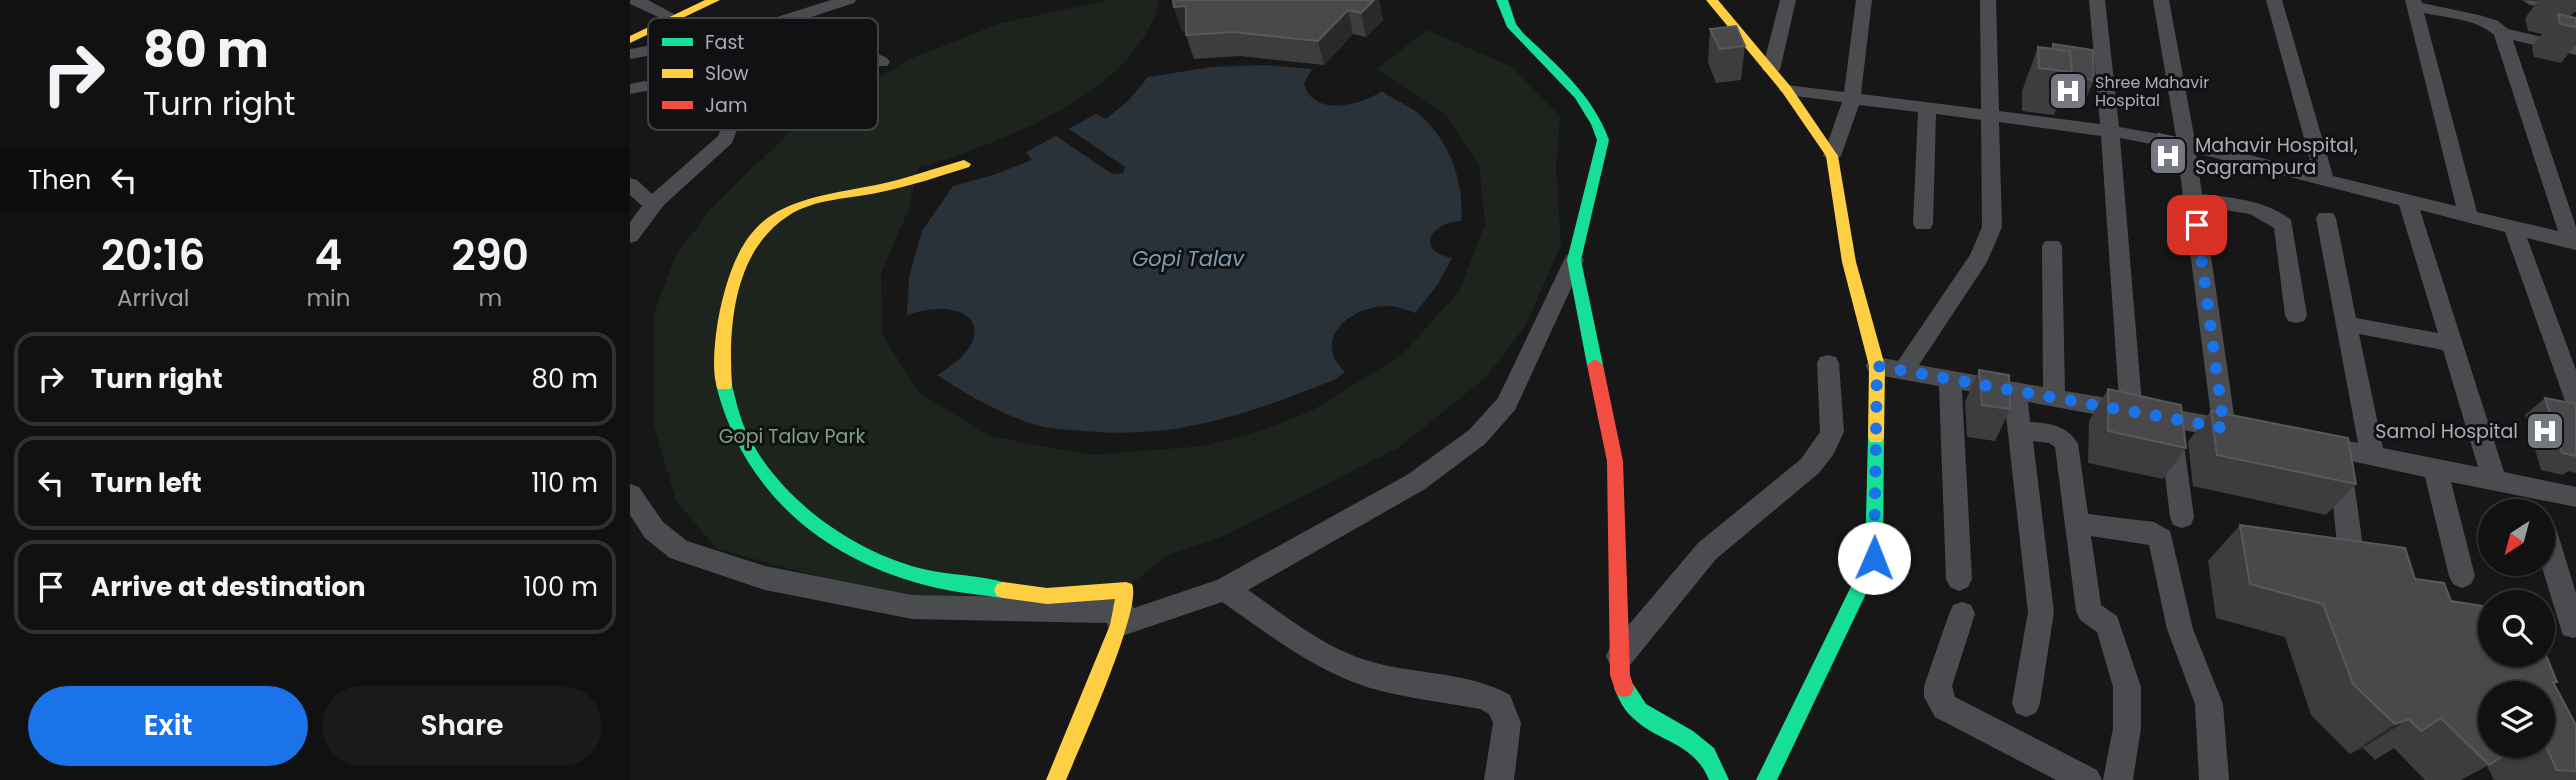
<!DOCTYPE html>
<html lang="en">
<head>
<meta charset="utf-8">
<style>
  body { margin:0; font-family:Poppins,sans-serif; background:#1a1a1a; color:#f1f3f6; height:100vh; display:flex; flex-direction:column; font-size:26px; white-space:nowrap }
  * { box-sizing:border-box; margin:0 }
  p { font-size:23px; color:#9c9d9f }
  .icon { flex:none; width:38px; height:38px; fill:none; stroke:currentColor; stroke-width:2; stroke-linecap:round; stroke-linejoin:round }
  .map { position:relative; flex:1; overflow:hidden }
  .panel { display:flex; flex-direction:column; background:#111; width:630px }
  .panel>* { flex:none }
  .top-card { background:#111; color:#f1f3f6; overflow:hidden }
  .needle { width:46px; rotate:216deg }
  .fabs { position:absolute; left:1848px; top:499px; display:grid; gap:14px }
  .fabs a { display:grid; place-items:center; width:77px; height:77px; border-radius:50%; background:#111; box-shadow:0 2px 5px #0004,0 0 0 2px #303131; font-size:35px }
  .pin { position:absolute; display:grid; place-items:center; width:60px; height:60px; color:#fff; margin:-30px; border-radius:14px; box-shadow:0 4px 10px #0006 }
  .me { position:absolute; width:77px; margin:-38px; rotate:1deg; stroke-linejoin:round; filter:drop-shadow(0 0 5px #0008) }
  .turn { display:flex; align-items:center; gap:24px; height:147px; padding:0 28px; font-size:32px }
  .turn .icon { width:91px; height:91px; stroke-width:2.5 }
  .turn b { display:block; font-size:49px; line-height:60px }
  .then { display:flex; align-items:center; height:66px; padding:0 28px; background:#0003; gap:14px; font-size:26px }
  .eta { display:flex; justify-content:space-evenly; align-items:center; height:119px; text-align:center }
  .eta b { font-size:42px; font-weight:600; line-height:49px }
  .button { display:flex; gap:14px; margin-top:auto; padding:14px 28px }
  .button a { flex:1; height:80px; border-radius:42px; background:#1a73e8; color:#fff; font-size:28px; font-weight:600; line-height:80px; text-align:center }
  .button a+a { background:#1a1a1a; color:#f1f3f6 }
  ul { padding:0; list-style:none }
  li { display:flex; align-items:center; gap:21px; height:94px; margin:0 14px 10px; padding:0 14px; border:4px solid #303131; border-radius:21px }
  li div { flex:1 }
  li b { display:block; font-size:26px }
  li em { font-style:normal }
  main { display:flex; flex:1; min-height:0 }
  .map>svg:first-child { display:block }
  .green { fill:#1d241e }
  .water { fill:#2a3239 }
  .pier { fill:#171717 }
  .lines { fill:none; stroke-linecap:round; stroke-linejoin:round }
  .street { fill:#4b4c50; fill-rule:evenodd }
  .fast { fill:#16e098; fill-rule:evenodd }
  .slow { fill:#ffcf43; fill-rule:evenodd }
  .jam { fill:#f24e42; fill-rule:evenodd }
  .wall { fill:#3d3d3f; fill-rule:evenodd }
  .shaded-wall { fill:#29292a }
  .building { fill:#49494c; stroke:#58595d; stroke-width:2 }
  .route { stroke:#1a73e8; stroke-width:12; stroke-dasharray:0 21.6 }
  .labels { text-anchor:middle; stroke-width:6; stroke-linejoin:round; paint-order:stroke }
  .far-poi-label { font-size:16px; fill:#a8adb8; stroke:#111113; text-anchor:start }
  .poi-label { font-size:19px; fill:#a8adb8; stroke:#111113; text-anchor:start }
  .park-label { font-size:19px; fill:#7fa381; stroke:#111113 }
  .water-label { font-size:21px; font-style:italic; fill:#7f9bb3; stroke:#111113 }
  .key { fill:#111113; stroke:#3e4045; stroke-width:2 }
  .key-label { font-size:19px; fill:#a8adb8 }
</style>
</head>
<body>
<main>
<section class="panel">
<div class="top-card">
<div class="turn"><svg class="icon" aria-label="right" viewBox="0 0 24 24"><path d="M7 20v-9h11M14 6l5 5-5 5"/></svg><div><b>80 m</b>Turn right</div></div>
<div class="then">Then<svg class="icon" aria-label="left" viewBox="0 0 24 24"><path d="M17 20v-9H6M10 6l-5 5 5 5"/></svg></div>
</div>
<div class="eta">
<div><b>20:16</b><p>Arrival</p></div>
<div><b>4</b><p>min</p></div>
<div><b>290</b><p>m</p></div>
</div>
<ul>
<li><svg class="icon" aria-label="right" viewBox="0 0 24 24"><path d="M7 20v-9h11M14 6l5 5-5 5"/></svg><div><b>Turn right</b></div><em>80 m</em></li>
<li><svg class="icon" aria-label="left" viewBox="0 0 24 24"><path d="M17 20v-9H6M10 6l-5 5 5 5"/></svg><div><b>Turn left</b></div><em>110 m</em></li>
<li><svg class="icon" aria-label="arrive" viewBox="0 0 24 24"><path d="M6 21V4h12l-3 4 3 4H6"/></svg><div><b>Arrive at destination</b></div><em>100 m</em></li>
</ul>
<div class="button"><a>Exit</a><a>Share</a></div>
</section>
<div class="map">
<svg width="1946" height="780" viewBox="0 0 1946 780">
  <rect width="100%" height="100%" fill="#171717"/>
  <path class="green" d="M479,0H528C528,11 523,21 518,30C478,103 364,145 288,168L278,211L251,273L253,335L288,392L360,436L461,455L574,446L633,430L683,410L772,355L830,290L855,224L849,164L816,115L746,69L797,30L882,67L930,117L926,169L931,245L896,325L856,377L768,448L596,535L536,556L469,610L270,599L87,549L46,500L23,423V317L45,257L84,205L163,129L280,59L371,23Z"/>
  <path class="water" d="M635,65L682,69L674,84C683,117 731,106 752,91C763,99 778,105 789,114C819,140 835,182 831,221C801,222 784,251 822,258L808,284L785,313C776,310 768,306 758,306C722,305 680,339 715,372L706,379C620,413 548,440 454,431C439,429 421,430 406,425C370,414 338,395 307,375C373,337 345,293 277,315L279,277L292,231L323,186L363,175L402,160L396,152L466,114L476,119L498,101L518,77L582,67Z"/>
  <path class="pier" d="M439,129L495,167L493,173L482,174L426,136Z"/>
  <g class="lines">
    <path class="street" d="M0,0H18L53,19L51,22H39L0,4Z
      M201,0H226L224,3L172,20L257,58L260,62L257,66H245L156,25L110,39L150,53L160,63L119,98L102,143L34,205L7,241L0,243V222L12,206L0,195V178L7,180L22,194L88,136L105,92L141,63L90,43L0,59V49L103,31Z
      M1150,0H1166L1150,70L1141,75L1132,70Z
      M1226,0H1242L1231,94L1351,109L1350,0H1366L1369,111L1470,124L1459,0H1475L1489,127L1546,137L1523,0H1539L1565,141L1683,171L1636,0H1652L1703,176L1826,206L1775,0H1791L1792,3L1849,15L1868,21L1878,29L1946,45V55L1883,40L1946,227V250L1897,238L1946,370V410L1938,407L1935,401L1875,232L1790,210L1874,472L1946,487V507L1821,482L1845,576L1841,584L1832,588L1823,584L1819,576L1795,477L1721,461L1734,554L1730,562L1721,565L1712,562L1708,554L1699,466L1705,458L1684,453L1680,446L1684,439L1692,436L1728,443L1686,218L1689,213H1703L1706,218L1726,318L1808,333L1769,205L1566,153L1572,194C1603,198 1636,200 1661,220L1677,315L1674,321L1666,323L1658,321L1655,315L1644,228L1620,214L1574,207L1605,422L1611,429L1607,436L1599,438L1552,430L1564,517L1561,525L1552,528L1543,525L1540,517L1530,433L1534,427L1398,402L1400,422C1419,423 1438,426 1448,444L1458,514L1524,522L1540,531L1563,629L1593,704L1599,780H1569L1565,704L1537,629L1519,545L1461,536L1471,605L1487,616L1511,687V728L1503,780H1473L1483,728V687L1467,632L1450,620L1446,611L1425,447L1419,443L1403,441L1424,612L1410,703L1406,713L1396,717L1386,713L1382,703L1398,612L1374,398L1332,390L1342,579L1338,587L1329,591L1320,587L1316,579L1309,386L1247,375L1239,372L1236,366L1239,360L1247,357L1268,361L1340,255L1352,227L1351,120L1306,114L1303,224L1300,229H1286L1283,224L1288,112L1229,105L1211,156L1202,162L1193,156L1212,102L1157,95L1148,90L1157,85L1214,92ZM1794,13C1817,18 1847,19 1864,35L1928,231L1847,212ZM1369,122L1471,136L1489,400L1435,391L1432,246L1429,241H1415L1412,246L1413,387L1289,365L1357,262L1372,227ZM1490,138L1547,149L1581,416L1512,404ZM1729,334L1813,350L1848,467L1753,448Z
      M1892,0L1946,2V12L1900,5Z
      M15,81L24,86L21,90L0,94V84Z
      M944,253L951,255L954,260L885,410L855,444L795,489L618,590C656,616 694,648 739,661C785,675 838,671 880,695L891,723L884,780H854L863,723L859,714L850,709C813,702 775,698 740,688C684,671 639,634 592,602L489,637L480,634L477,623L282,619L135,590L40,558L15,538L0,515V484L9,487L33,522L57,541L135,566L282,595L492,599L501,602L504,608L587,580L777,475L839,430L868,398L934,260L937,255Z
      M1198,355L1206,357L1209,363L1214,432L1203,455L1189,473L1086,559L1000,665L990,669L980,665L976,656L980,647L1068,543L1171,459L1190,432L1187,363L1190,357Z
      M1913,517L1922,520L1926,528L1946,593V637L1943,638L1933,635L1930,626L1911,564Z
      M1332,602L1341,605L1345,614L1322,686L1325,697L1467,770L1472,780H1426L1305,717L1294,697V686L1319,614L1323,605Z"/>
    <path class="fast" d="M866,0H878L886,24L893,33C927,65 963,95 979,140L951,260L973,365L965,371L957,365L937,260L967,140L961,124L945,98L877,27Z
      M94,379L100,381L102,385C107,406 112,427 124,446C157,504 225,551 289,568C318,576 351,574 379,584L382,590L379,596L373,598C343,594 313,591 284,582C184,552 112,487 86,385L88,381Z
      M1246,430L1252,432L1254,437L1253,558L1147,780H1126L1235,558L1238,437L1240,432Z
      M994,679L1001,681L1016,704L1063,731L1084,748L1099,780H1079C1063,741 1028,743 1002,717C993,709 989,699 984,688L987,681Z"/>
    <path class="slow" d="M75,0H90L0,43V36Z
      M1076,0H1088L1161,87L1208,156L1226,262L1255,366L1254,437L1252,442H1240L1238,437L1239,366L1212,262L1196,156L1152,92Z
      M334,160L341,164L339,167C310,176 281,186 251,192C221,199 185,198 158,216C104,251 98,326 102,385L100,389H88C80,372 86,329 90,310C113,206 154,202 246,185C276,179 305,168 334,160Z
      M373,582L417,588L496,582L502,584C513,608 449,749 436,780H416L480,625L485,599L417,604L373,598L367,596L364,590L367,584Z"/>
    <path class="jam" d="M965,359L973,365L993,461L1000,675L1004,688L1001,695L994,697L987,695L980,675L977,461L957,365Z"/>
  </g>
  <path class="wall" d="M543,0H749L753,20L736,37L723,34L694,65L610,56L564,59L556,35V31H552L544,7Z
    M1909,0H1946V10L1940,17L1946,18V44L1931,63L1904,57L1902,47L1912,34L1898,31L1895,18Z
    M1080,29L1115,46L1111,80L1086,83L1078,62Z
    M1423,44L1464,80L1456,99L1432,95L1424,115L1392,111V91L1408,47L1421,49Z
    M1529,134L1553,151L1546,164L1523,160V147Z
    M1349,370L1380,409L1365,441L1337,437L1335,402Z
    M1478,389L1556,448L1533,479L1458,463L1459,421Z
    M1915,398L1946,404V473L1938,471L1933,475L1911,470L1895,415Z
    M1581,411L1726,484L1696,515L1563,486L1558,442Z
    M1610,525L1785,579L1821,601L1927,682L1925,684L1946,725V780H1864L1857,766L1831,780H1795L1764,748L1745,760L1733,748L1720,754L1681,715L1655,637L1586,618L1578,561ZM1913,693V746H1860Z"/>
  <path class="shaded-wall" d="M744,0H749L753,20L736,37L731,13Z
    M556,6L564,30L552,31L544,7Z
    M718,10L723,34L694,65L688,41Z
    M1779,719L1733,748L1720,754L1765,724Z"/>
  <path class="building" d="M543,0H744L731,13L718,10L688,41L603,32L556,35V6L544,7Z
    M1928,14L1946,18V27L1930,24Z
    M1106,26L1115,46L1090,49L1080,29Z
    M1423,44L1463,50L1464,80L1440,77L1442,72L1440,51L1423,49Z
    M1408,47L1440,51L1442,72L1409,68Z
    M1529,134L1551,139L1553,151L1530,147Z
    M1349,370L1379,375L1380,409L1352,405Z
    M1478,389L1551,405L1556,448L1478,431Z
    M1915,398L1946,404V456L1932,453Z
    M1581,411L1718,438L1726,484L1587,455Z
    M1610,525L1775,548L1785,579L1814,583L1821,601L1860,607V654H1913V648L1927,682H1923L1946,725V771L1927,770L1913,740V693H1860V746H1888L1859,765L1811,718L1791,731L1779,719L1765,724L1723,684L1693,604L1620,584Z"/>
  <g class="lines">
    <path class="route" d="M1244,558L1247,366L1594,428L1567,225"/>
  </g>
  <defs>
    <symbol id="hospital-square" viewBox="-11 -11 22 22"><rect x="-9" y="-9" width="18" height="18" rx="4" fill="#757880" stroke="#111113"/><path d="M-5-5h3v3.5h4V-5h3V5h-3V1.5h-4V5h-3Z" fill="#fff"/></symbol>
  </defs>
  <g fill-rule="evenodd">
    <use href="#hospital-square" x="1416" y="69" width="44" height="44"/>
    <use href="#hospital-square" x="1516" y="134" width="44" height="44"/>
    <use href="#hospital-square" x="1893" y="409" width="44" height="44"/>
  </g>
  <g class="labels">
    <g class="far-poi-label">
      <text x="1465" y="88">Shree Mahavir<tspan x="1465" dy="18">Hospital</tspan></text>
    </g>
    <g class="poi-label">
      <text x="1565" y="152">Mahavir Hospital,<tspan x="1565" dy="22">Sagrampura</tspan></text>
      <text x="1888" y="438" text-anchor="end">Samol Hospital</text>
    </g>
    <g class="park-label">
      <text x="162" y="443">Gopi Talav Park</text>
    </g>
    <g class="water-label">
      <text x="558" y="266">Gopi Talav</text>
    </g>
  </g>
  <rect x="18" y="18" width="230" height="112" rx="10" class="key"/>
  <rect x="32" y="38" width="31" height="8" fill="#16e098"/>
  <rect x="32" y="69" width="31" height="9" fill="#ffcf43"/>
  <rect x="32" y="101" width="31" height="8" fill="#f24e42"/>
  <g class="key-label">
    <text x="75" y="49">Fast</text>
    <text x="75" y="80">Slow</text>
    <text x="75" y="112">Jam</text>
  </g>
</svg>
<div class="fabs">
<a><svg class="needle" viewBox="-14 -14 28 28"><path d="M0-13l5 13h-10z" fill="#e53935"/><path d="M0 13l5-13h-10z" fill="#9c9d9f"/></svg></a>
<a><svg class="icon" aria-label="search" viewBox="0 0 24 24"><circle cx="10" cy="10" r="6"/><path d="M15 15l6 6"/></svg></a>
<a><svg class="icon" aria-label="layers" viewBox="0 0 24 24"><path d="M12 4l9 5-9 5-9-5zM3 14l9 5 9-5"/></svg></a>
</div>
<div class="pin" style="left:1567px;top:225px;background:#d93025"><svg class="icon" aria-label="arrive" viewBox="0 0 24 24"><path d="M6 21V4h12l-3 4 3 4H6"/></svg></div>
<svg class="me" style="left:1244px;top:558px" viewBox="-20 -20 40 40"><circle r="19" fill="#fff"/><path d="M0-13L10 11 0 6-10 11z" fill="#1a73e8"/></svg>
</div>
</main>
</body>
</html>
